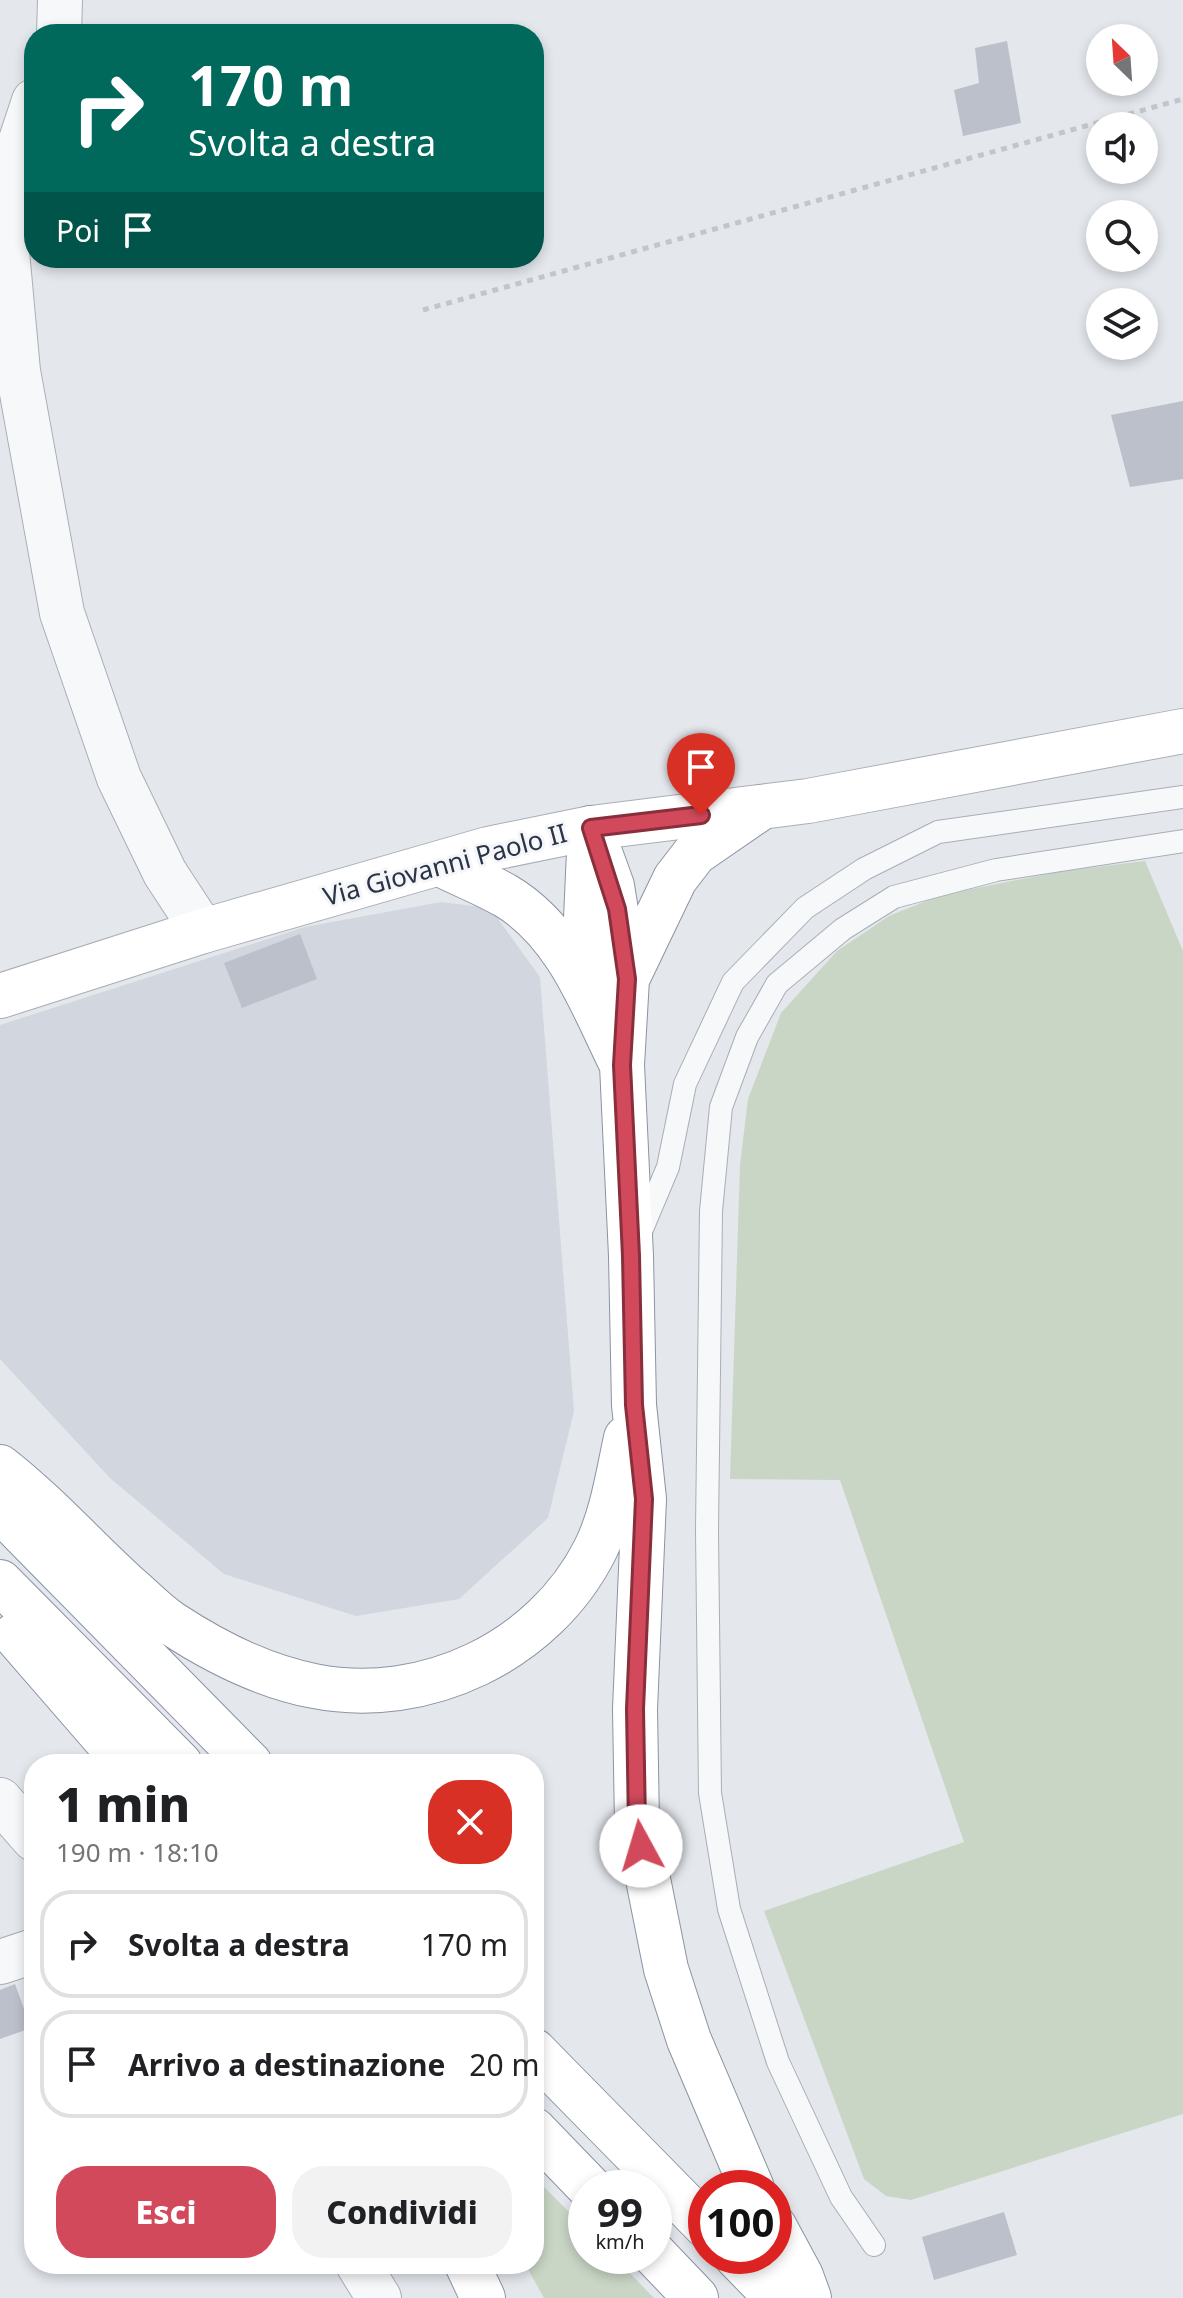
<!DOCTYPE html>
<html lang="it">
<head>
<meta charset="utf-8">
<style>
  body { margin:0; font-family:"Noto Sans",sans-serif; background:#f2f2f2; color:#202124; height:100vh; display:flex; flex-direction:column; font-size:30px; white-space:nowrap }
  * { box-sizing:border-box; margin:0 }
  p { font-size:26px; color:#757577 }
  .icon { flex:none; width:44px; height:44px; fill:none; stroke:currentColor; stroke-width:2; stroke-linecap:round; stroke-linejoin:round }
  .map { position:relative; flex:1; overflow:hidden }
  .panel { position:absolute; left:24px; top:1754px; width:520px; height:520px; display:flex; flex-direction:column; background:#fff; border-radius:32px; box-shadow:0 4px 12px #0003 }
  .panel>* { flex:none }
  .hud { position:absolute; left:24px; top:24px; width:520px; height:244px; border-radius:32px; box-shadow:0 4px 12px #0003; background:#00695c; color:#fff; overflow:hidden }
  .needle { width:52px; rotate:335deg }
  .tools { position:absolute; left:1086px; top:24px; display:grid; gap:16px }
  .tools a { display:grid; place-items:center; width:72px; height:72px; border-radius:50%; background:#fff; box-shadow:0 4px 12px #0003; font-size:40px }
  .speed { position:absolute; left:568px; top:2170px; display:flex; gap:16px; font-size:40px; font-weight:700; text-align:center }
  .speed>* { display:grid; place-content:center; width:104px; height:104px; border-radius:50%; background:#fff; box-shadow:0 4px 12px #0003; line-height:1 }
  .speed small { font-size:20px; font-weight:400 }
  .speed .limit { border:12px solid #d22; background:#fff; color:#111 }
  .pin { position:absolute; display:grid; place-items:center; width:68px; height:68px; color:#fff; margin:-82px -34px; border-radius:50% 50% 50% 0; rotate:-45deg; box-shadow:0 0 8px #0007 }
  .pin .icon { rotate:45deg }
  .me { position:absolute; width:88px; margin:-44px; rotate:354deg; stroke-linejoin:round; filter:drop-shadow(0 0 6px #0008) }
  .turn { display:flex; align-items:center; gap:28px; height:168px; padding:0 32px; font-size:36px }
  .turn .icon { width:104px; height:104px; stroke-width:2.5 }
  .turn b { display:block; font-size:56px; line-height:68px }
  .then { display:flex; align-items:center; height:76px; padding:0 32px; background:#0003; gap:16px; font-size:30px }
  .round { display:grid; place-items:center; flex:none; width:84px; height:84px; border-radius:32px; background:#f2f2f2 }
  .head { display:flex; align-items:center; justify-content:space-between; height:136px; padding:0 32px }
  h1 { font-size:48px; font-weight:800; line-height:60px }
  .primary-button { display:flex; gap:16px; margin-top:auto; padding:16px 32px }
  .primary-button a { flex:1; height:92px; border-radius:32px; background:#d1495b; color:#fff; font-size:32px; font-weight:800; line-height:92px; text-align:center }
  .primary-button a+a { background:#f2f2f2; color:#202124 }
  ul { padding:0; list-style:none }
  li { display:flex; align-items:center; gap:24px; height:108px; margin:0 16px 12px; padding:0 16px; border:4px solid #e0e0e0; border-radius:32px }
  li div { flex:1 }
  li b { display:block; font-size:30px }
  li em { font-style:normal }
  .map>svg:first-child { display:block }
  .built { fill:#d2d6de }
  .green { fill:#c9d6c5 }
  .building { fill:#bbc0ca }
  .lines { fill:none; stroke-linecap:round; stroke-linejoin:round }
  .lane-casing { stroke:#a9aeb7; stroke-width:24 }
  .street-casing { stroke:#a9aeb7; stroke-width:46 }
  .secondary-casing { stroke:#a9aeb7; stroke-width:46 }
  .highway-casing { stroke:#8b94a3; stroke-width:46 }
  .path { stroke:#c2c5cb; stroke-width:5; stroke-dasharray:6 6; stroke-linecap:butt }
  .lane { stroke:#f7f8fa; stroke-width:22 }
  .street { stroke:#f7f8fa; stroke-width:44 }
  .secondary { stroke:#fff; stroke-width:44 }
  .highway { stroke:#fff; stroke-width:44 }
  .route-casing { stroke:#882f3b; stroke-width:20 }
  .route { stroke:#d1495b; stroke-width:14 }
  .labels { text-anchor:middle; stroke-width:6; stroke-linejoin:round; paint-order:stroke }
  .street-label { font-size:26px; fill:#2b3445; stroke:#f4f6f9 }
</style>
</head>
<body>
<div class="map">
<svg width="1183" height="2298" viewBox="0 0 1183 2298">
  <rect width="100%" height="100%" fill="#e4e7ec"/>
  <path class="built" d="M441,902L490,908L540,977L574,1411L548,1518L459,1599L356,1616L224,1574L110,1478L0,1359V1025L305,927Z"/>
  <path class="green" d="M1145,861L1183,951V2114L911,2200L886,2196L864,2179L764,1911L964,1842L840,1480L730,1479L740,1165L748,1099L781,1013L837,951L889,916L941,895L1063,871Z
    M534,2177L586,2229V2256H613L654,2298H544L525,2264H534Z"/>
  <path class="building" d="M1007,41L1021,123L963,136L954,90L979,83L975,48Z
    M1183,401V479L1130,487L1111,415Z
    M300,934L317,979L242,1008L224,963Z
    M15,1984L31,2028L0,2039V1990Z
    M1004,2212L1017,2255L934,2280L922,2237Z"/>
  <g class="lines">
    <defs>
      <path id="lane" d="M639,1236L668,1167L685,1084L733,982L805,908L864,869L938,832L1183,797
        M874,2245L841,2197L778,2062L729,1909L710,1793L707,1530L711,1211L721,1107L747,1037L777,984L843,929L894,897L996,870L1183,841"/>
      <path id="street" d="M59,34L60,0
        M34,101L16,155L6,241L18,371L62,613L119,778L165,873L203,931
        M0,1800L34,1839
        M0,1962L34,1951
        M358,2264L379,2298"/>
      <path id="secondary" d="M0,996L203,931L488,849L591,828L808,801L1183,731"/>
      <path id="highway" d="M591,828L612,886L627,979L622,1065L631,1256L634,1405L644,1499L635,1709L637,1824L666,1969L689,2040L752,2188
        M440,864C462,875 485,884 506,896C566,932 591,1002 620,1061
        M627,979L675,879L695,853L762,807
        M583,985L589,852
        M0,1467C46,1503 86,1548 129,1587C143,1599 156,1613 171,1623C215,1652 262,1676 314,1686C425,1708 544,1651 595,1550C612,1516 618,1475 626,1438
        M0,1510L250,1764
        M0,1582L180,1764
        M15,1635L127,1764
        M534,2051L706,2226
        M534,2130L590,2188
        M774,2226L801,2276L809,2298
        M654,2254L696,2298
        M736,2256L777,2298
        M467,2264L483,2298"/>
    </defs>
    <use href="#lane" class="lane-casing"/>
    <use href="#street" class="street-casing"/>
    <use href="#secondary" class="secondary-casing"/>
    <use href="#highway" class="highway-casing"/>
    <path class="path" d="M423,310L1183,99"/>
    <use href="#lane" class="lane"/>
    <use href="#street" class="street"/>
    <use href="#secondary" class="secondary"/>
    <use href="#highway" class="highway"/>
  </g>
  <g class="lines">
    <defs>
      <path id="route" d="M641,1846L637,1824L635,1709L644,1499L634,1405L631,1256L622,1065L627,979L617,909L591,828L701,815"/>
    </defs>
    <use href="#route" class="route-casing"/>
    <use href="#route" class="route"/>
  </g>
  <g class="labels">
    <g class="street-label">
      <text transform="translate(445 865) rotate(-15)" y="9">Via Giovanni Paolo II</text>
    </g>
  </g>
</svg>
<div class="tools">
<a><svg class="needle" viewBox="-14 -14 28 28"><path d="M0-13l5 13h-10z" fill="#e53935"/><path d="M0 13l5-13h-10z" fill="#757577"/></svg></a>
<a><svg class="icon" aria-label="sound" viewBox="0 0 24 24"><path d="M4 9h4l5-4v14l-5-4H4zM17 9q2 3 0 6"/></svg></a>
<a><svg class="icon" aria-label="search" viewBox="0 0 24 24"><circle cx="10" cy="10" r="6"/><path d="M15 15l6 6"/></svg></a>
<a><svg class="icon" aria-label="layers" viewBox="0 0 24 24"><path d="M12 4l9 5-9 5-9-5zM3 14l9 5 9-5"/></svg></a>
</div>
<div class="speed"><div>99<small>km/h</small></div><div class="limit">100</div></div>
<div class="pin" style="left:701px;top:815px;background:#d93025"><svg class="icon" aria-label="arrive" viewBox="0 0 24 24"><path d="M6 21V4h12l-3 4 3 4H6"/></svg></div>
<svg class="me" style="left:641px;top:1846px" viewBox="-20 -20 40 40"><circle r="19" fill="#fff"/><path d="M0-13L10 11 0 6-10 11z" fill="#d1495b"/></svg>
<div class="hud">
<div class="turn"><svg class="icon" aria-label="right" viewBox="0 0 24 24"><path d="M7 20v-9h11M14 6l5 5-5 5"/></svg><div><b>170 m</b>Svolta a destra</div></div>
<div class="then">Poi<svg class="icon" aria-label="arrive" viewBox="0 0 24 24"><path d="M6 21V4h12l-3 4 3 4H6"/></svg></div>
</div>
<section class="panel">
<div class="head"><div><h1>1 min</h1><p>190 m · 18:10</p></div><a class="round" style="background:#d93025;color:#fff"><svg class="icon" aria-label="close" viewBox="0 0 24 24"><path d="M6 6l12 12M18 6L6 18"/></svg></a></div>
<ul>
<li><svg class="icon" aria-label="right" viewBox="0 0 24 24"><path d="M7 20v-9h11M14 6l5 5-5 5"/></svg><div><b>Svolta a destra</b></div><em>170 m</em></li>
<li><svg class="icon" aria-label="arrive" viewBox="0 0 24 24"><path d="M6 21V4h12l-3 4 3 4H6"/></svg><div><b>Arrivo a destinazione</b></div><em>20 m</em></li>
</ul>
<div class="primary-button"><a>Esci</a><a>Condividi</a></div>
</section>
</div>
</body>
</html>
